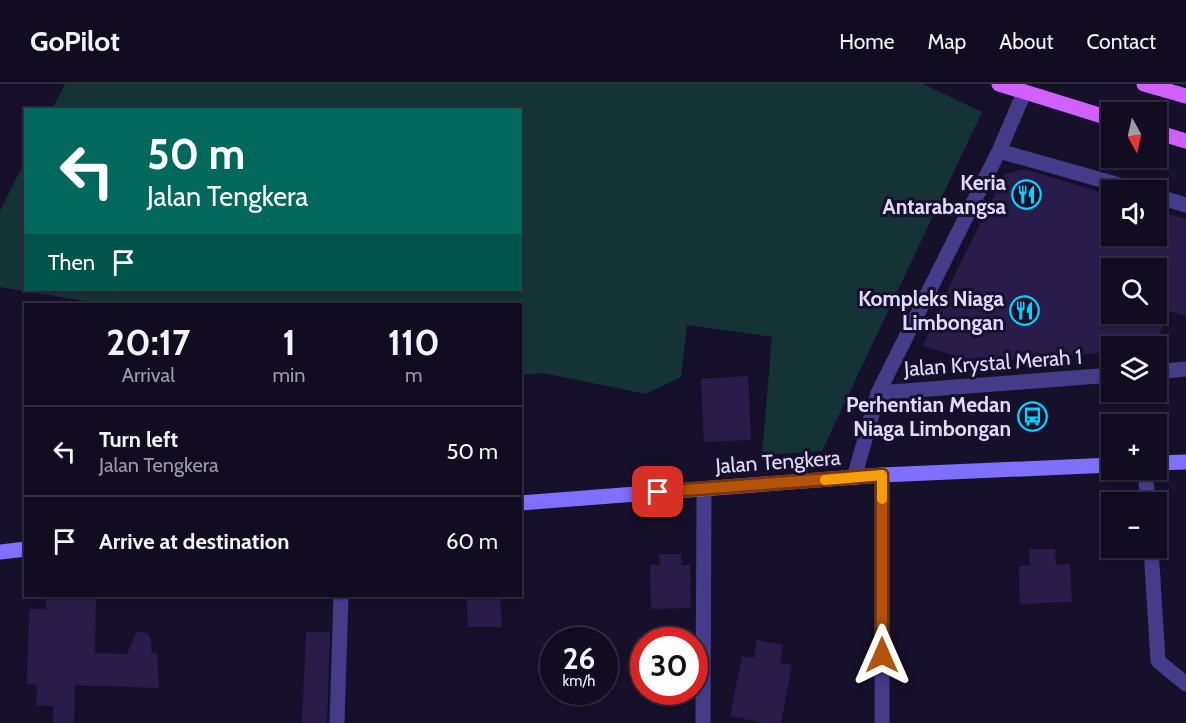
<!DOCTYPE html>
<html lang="en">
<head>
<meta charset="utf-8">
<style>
  body { margin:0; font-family:Cabin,sans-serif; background:#1a1529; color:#f1f3f6; height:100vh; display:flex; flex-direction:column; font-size:22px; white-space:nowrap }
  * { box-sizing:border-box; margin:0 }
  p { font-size:20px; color:#9c9ba5 }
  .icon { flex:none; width:33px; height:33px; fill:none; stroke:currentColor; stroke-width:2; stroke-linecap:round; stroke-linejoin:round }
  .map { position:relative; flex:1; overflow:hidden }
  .side { position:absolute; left:24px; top:219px; width:498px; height:294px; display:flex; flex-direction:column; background:#110c20; border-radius:0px; box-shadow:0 2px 4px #0004,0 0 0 2px #302c3e }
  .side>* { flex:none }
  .guide { position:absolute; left:24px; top:24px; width:498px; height:183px; border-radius:0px; box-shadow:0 2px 4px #0004,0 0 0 2px #302c3e; background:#00695c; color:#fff; overflow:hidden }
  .needle { width:39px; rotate:172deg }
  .tools { position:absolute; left:1101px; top:18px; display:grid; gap:12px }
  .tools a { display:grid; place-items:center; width:66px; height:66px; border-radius:0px; background:#110c20; box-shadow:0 2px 4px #0004,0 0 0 2px #302c3e; font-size:30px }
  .speed { position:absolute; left:540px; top:543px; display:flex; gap:12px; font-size:30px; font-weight:700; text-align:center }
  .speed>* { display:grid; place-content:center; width:78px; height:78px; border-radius:50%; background:#110c20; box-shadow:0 2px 4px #0004,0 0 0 2px #302c3e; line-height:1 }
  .speed small { font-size:15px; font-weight:400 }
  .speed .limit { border:9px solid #d22; background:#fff; color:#111 }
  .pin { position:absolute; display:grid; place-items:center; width:51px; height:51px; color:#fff; margin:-26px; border-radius:12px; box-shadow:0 3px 9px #0006 }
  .me { position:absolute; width:66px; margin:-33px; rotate:0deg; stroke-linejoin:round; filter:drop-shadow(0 0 4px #0008) }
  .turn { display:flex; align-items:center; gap:21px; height:126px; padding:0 24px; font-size:27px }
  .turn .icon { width:78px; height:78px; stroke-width:2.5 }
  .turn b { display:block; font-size:42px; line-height:51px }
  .then { display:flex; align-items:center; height:57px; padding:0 24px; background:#0003; gap:12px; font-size:22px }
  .eta { display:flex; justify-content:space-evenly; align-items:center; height:102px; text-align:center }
  .eta b { font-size:36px; font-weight:800; line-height:42px }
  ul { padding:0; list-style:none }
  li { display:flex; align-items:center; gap:18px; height:90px; padding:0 24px; border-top:2px solid #302c3e }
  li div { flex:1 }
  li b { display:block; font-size:22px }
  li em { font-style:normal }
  header { display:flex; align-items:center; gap:36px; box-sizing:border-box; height:84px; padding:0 30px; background:#110c20; border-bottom:2px solid #302c3e }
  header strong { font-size:28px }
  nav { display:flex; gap:33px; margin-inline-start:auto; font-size:21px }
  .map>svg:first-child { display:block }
  .green { fill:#133334 }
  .building { fill:#291c4b }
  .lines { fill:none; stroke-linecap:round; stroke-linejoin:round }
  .minor { stroke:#443b89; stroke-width:15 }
  .secondary { stroke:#7f70ff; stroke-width:15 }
  .primary { stroke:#d060ff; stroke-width:15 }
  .route-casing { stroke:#753606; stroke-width:15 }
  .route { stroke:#b45309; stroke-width:10 }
  .slow { stroke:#f59e0b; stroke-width:10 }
  .labels { text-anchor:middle; stroke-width:6; stroke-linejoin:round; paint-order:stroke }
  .poi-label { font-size:21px; font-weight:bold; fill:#e1d9ff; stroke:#17102a; text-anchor:end }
  .street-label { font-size:21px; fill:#e1d9ff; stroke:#17102a }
</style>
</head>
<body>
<header>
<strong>GoPilot</strong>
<nav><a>Home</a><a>Map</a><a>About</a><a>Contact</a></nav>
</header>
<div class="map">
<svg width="1186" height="639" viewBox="0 0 1186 639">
  <rect width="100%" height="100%" fill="#17102a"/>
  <path class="green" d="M65,0H923L982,28L822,367L762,371L772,253L687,241L681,293L646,310L543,289L521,291L520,220H103L0,203V127L25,77L26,206H520V26L52,25Z"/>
  <path class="building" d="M1025,85L1112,112V152H1156V126L1186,135V232L1156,223V184H1112V230H1129L1164,240L1153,262H1112V268L975,278L923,262L959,182L1005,90Z
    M748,292L751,356L704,358L701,295Z
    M1029,465H1055L1056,481L1070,480L1072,518L1020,520L1019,482L1030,481Z
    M659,470H681V481H690L691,524L651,525L650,481H660Z
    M46,512H96L95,569L127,570L137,547L148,550L151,555L152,569H157L159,604L75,601L74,639H53V622L36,621L37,601L27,600L29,525H46Z
    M467,512H500L502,543H468Z
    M306,548H330L327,639H302Z
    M757,556L783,561L780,579L792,581L781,639H765L730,632L742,572L754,574Z"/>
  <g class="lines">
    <path class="minor" d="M999,67L1137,106
      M1156,112L1186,121
      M1156,288L1186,285
      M878,309L1112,291
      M1145,386L1148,418
      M882,391V639
      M854,394L878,309L999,67L1024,9
      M1151,464L1158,577L1186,600
      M337,639L341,512
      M703,639L704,405"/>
    <path class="secondary" d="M1156,379L1186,378
      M520,419L882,391L1112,381
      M0,468L26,465"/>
    <path class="primary" d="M999,0L1112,35
      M1144,0L1186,12
      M1156,48L1186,57"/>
  </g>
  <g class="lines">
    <defs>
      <path id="route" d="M658,408L882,391V571"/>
    </defs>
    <use href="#route" class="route-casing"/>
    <use href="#route" class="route"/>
    <path class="slow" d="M825,396L882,391V415"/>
  </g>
  <defs>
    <symbol id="restaurant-ring" viewBox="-11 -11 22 22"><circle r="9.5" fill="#17102a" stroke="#05d3ff" stroke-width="1.5"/><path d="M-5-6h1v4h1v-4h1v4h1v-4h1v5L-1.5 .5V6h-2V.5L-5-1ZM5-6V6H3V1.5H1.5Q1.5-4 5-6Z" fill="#05d3ff"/></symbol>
    <symbol id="bus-ring" viewBox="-11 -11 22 22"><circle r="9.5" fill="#17102a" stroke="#05d3ff" stroke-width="1.5"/><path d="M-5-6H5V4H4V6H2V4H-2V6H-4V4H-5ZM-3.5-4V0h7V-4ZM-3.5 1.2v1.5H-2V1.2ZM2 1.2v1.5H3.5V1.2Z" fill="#05d3ff"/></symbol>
  </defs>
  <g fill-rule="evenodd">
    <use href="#restaurant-ring" x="1010" y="94" width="33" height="33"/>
    <use href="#restaurant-ring" x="1008" y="210" width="33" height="33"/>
    <use href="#bus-ring" x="1016" y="316" width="33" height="33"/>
  </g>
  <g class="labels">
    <g class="poi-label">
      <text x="1006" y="106">Keria<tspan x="1006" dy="24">Antarabangsa</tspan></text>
      <text x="1004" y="222">Kompleks Niaga<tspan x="1004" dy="24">Limbongan</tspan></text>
      <text x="1011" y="328">Perhentian Medan<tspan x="1011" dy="24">Niaga Limbongan</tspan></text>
    </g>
    <g class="street-label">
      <text transform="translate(993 279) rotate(-4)" y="7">Jalan Krystal Merah 1</text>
      <text transform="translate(778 378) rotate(-4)" y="7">Jalan Tengkera</text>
    </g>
  </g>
</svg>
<div class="tools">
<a><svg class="needle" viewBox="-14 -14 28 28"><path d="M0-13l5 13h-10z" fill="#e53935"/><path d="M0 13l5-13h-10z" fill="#9c9ba5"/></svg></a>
<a><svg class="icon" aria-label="sound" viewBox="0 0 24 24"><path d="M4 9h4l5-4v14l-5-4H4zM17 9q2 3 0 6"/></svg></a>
<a><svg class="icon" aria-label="search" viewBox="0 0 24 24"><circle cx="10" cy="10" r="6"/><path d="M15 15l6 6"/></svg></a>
<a><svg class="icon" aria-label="layers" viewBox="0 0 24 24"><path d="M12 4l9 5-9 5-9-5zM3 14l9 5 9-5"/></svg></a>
<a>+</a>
<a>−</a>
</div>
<div class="speed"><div>26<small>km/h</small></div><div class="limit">30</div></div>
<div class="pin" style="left:658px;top:408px;background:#d93025"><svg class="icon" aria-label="arrive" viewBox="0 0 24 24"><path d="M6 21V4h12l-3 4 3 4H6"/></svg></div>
<svg class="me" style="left:882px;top:571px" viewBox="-20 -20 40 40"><path d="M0-17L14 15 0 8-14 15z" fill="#b45309" stroke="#fff" stroke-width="4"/></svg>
<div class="guide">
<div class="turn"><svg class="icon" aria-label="left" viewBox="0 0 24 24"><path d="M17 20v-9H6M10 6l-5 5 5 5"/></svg><div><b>50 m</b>Jalan Tengkera</div></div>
<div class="then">Then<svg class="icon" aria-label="arrive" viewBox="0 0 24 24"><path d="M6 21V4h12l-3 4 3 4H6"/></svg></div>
</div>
<section class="side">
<div class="eta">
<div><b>20:17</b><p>Arrival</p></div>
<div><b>1</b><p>min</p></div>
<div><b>110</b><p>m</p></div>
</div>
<ul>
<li><svg class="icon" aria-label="left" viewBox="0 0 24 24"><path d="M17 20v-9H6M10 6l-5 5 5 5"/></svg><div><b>Turn left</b><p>Jalan Tengkera</p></div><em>50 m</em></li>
<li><svg class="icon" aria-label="arrive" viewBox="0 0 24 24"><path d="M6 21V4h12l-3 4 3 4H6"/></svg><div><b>Arrive at destination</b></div><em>60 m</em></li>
</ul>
</section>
</div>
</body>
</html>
